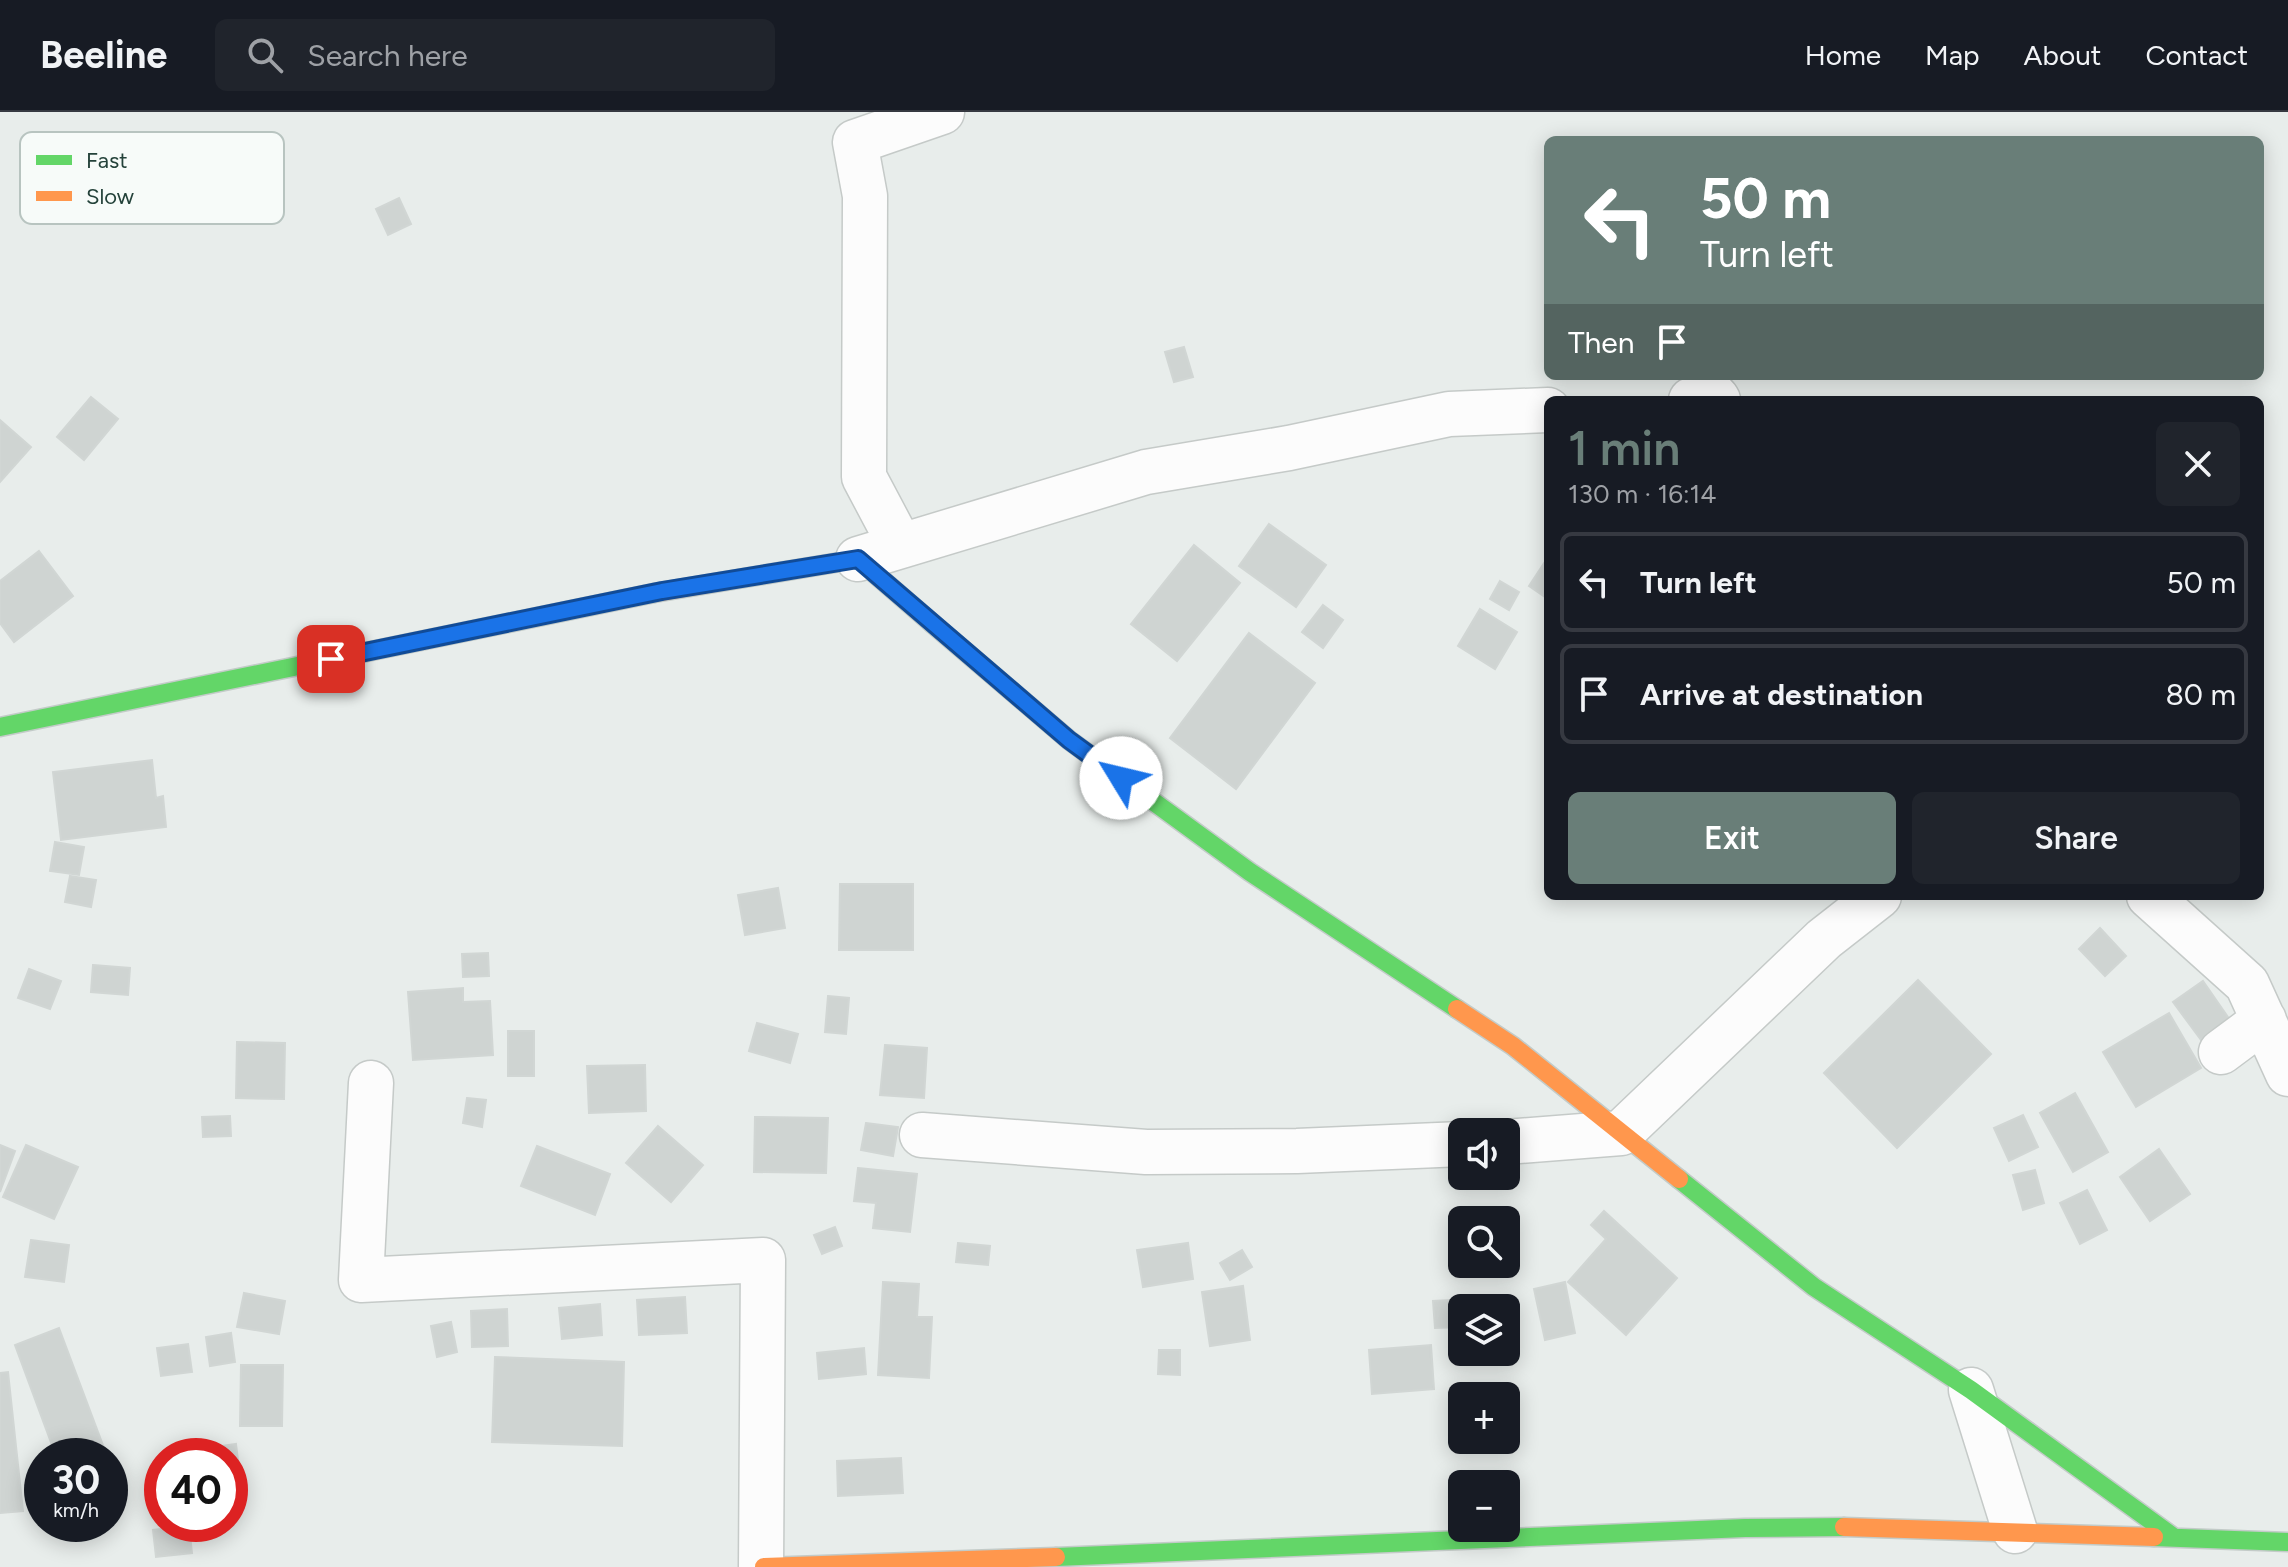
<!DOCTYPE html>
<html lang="en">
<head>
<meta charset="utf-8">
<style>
  body { margin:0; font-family:Figtree,sans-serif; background:#20242c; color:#f1f3f6; height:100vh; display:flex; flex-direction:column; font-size:30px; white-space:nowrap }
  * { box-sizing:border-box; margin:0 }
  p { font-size:26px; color:#9ea1a6 }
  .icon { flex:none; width:44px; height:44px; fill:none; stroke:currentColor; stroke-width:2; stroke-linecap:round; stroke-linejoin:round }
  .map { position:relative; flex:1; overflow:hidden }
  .details { position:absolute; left:1544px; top:284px; width:720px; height:504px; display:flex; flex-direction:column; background:#171b24; border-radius:12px; box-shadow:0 4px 20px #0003 }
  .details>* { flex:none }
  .hud { position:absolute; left:1544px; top:24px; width:720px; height:244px; border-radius:12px; box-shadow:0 4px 20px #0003; background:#697e78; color:#fff; overflow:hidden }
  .fabs { position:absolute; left:1448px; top:1006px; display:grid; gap:16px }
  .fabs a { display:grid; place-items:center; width:72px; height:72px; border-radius:12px; background:#171b24; box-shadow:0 4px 20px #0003; font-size:40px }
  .speed { position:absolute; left:24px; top:1326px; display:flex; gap:16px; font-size:40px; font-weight:700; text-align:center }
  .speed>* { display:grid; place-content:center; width:104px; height:104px; border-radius:50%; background:#171b24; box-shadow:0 4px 20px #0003; line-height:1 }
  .speed small { font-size:20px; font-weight:400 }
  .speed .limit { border:12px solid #d22; background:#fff; color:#111 }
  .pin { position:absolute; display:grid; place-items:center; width:68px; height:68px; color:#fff; margin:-34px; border-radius:16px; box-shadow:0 4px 12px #0006 }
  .me { position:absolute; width:88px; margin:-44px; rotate:306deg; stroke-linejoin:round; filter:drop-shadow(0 0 6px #0008) }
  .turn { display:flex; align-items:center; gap:28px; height:168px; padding:0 24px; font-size:36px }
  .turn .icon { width:104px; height:104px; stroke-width:2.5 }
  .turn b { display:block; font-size:56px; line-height:68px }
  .then { display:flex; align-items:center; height:76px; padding:0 24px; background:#0003; gap:16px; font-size:30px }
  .round { display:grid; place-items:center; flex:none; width:84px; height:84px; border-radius:12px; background:#20242c }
  .summary { display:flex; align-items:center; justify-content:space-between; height:136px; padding:0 24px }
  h1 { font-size:48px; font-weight:600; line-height:60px; color:#697e78 }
  .action { display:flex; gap:16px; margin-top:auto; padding:16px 24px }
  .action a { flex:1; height:92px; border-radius:12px; background:#697e78; color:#fff; font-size:32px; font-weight:600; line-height:92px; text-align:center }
  .action a+a { background:#20242c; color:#f1f3f6 }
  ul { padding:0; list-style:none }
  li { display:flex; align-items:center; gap:24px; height:100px; margin:0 16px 12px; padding:0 8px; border:4px solid #363941; border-radius:12px }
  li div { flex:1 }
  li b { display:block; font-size:30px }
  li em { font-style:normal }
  header { display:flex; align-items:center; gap:48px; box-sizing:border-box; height:112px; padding:0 40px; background:#171b24; border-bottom:2px solid #363941 }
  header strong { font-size:38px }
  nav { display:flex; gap:44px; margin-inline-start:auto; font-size:28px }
  .search { width:560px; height:72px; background:#20242c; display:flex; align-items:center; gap:20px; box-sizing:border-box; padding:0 28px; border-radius:12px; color:#9ea1a6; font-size:30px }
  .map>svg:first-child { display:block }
  .building { fill:#cfd4d2; stroke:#d1d6d4; stroke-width:2 }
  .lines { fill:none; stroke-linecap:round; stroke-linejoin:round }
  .street-casing { stroke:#c5cac8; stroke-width:47 }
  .fast-casing { stroke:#c3cbc8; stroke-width:21 }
  .slow-casing { stroke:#c3cbc8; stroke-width:21 }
  .street { stroke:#fcfcfc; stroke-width:44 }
  .fast { stroke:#63d668; stroke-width:18 }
  .slow { stroke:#ff974d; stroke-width:18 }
  .route-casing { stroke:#114b97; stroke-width:20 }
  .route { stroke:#1a73e8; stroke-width:14 }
  .key { fill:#f7fbf9; stroke:#b8c4c0; stroke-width:2 }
  .key-label { font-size:22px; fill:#24423a }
</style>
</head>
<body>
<header>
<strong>Beeline</strong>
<div class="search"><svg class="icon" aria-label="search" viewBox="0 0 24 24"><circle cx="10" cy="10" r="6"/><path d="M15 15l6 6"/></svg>Search here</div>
<nav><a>Home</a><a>Map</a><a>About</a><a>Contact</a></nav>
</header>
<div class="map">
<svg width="2288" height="1455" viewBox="0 0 2288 1455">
  <rect width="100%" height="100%" fill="#e8edeb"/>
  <path class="building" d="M399,86L411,112L388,123L376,97Z
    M1184,235L1193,265L1174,270L1165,240Z
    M91,285L118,307L84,348L57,325Z
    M0,308L31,335L0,370Z
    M1269,412L1326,453L1296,495L1239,454Z
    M1194,433L1240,471L1177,549L1131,512Z
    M39,439L73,484L14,530L0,511V469Z
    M1548,445V487L1529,474Z
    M1500,469L1519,480L1509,498L1490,487Z
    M1323,493L1343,508L1323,536L1302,520Z
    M1480,497L1517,520L1495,557L1458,534Z
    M1249,521L1315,571L1236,677L1170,626Z
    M152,648L156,686L163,684L166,715L61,728L53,660Z
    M55,730L84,735L79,763L50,759Z
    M70,764L96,768L91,795L65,790Z
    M840,772H913V838H839Z
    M778,776L785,816L745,823L738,783Z
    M2100,816L2126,844L2105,864L2079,837Z
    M488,841L489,864L463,865L462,842Z
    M93,853L130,856L128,883L91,880Z
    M29,857L61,869L50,897L18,886Z
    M1918,868L1991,942L1897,1036L1824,961Z
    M2203,869L2230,908L2201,928L2173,890Z
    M463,876V890L490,889L493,943L413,948L408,880Z
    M828,884L849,886L846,922L825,920Z
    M2169,901L2201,956L2136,995L2103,940Z
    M757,911L798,922L790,951L749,939Z
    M508,919H534V964H508Z
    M237,930L285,931L284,987L236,986Z
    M885,933L927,936L924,986L880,983Z
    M645,953L646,999L589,1001L587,954Z
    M2075,981L2108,1040L2073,1060L2040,1001Z
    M467,986L486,988L482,1015L463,1011Z
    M2023,1003L2038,1035L2009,1049L1994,1016Z
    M230,1004L231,1024L203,1025L202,1005Z
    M755,1005L828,1006L826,1061L754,1060Z
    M866,1011L898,1015L893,1044L861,1038Z
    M658,1014L703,1053L671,1090L626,1051Z
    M0,1033L15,1039L0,1080Z
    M26,1033L78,1055L54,1107L3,1085Z
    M537,1034L610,1062L595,1103L521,1074Z
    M2159,1037L2190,1082L2150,1109L2120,1065Z
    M858,1056L917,1062L910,1120L873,1116L876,1091L854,1089Z
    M2035,1058L2044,1091L2023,1098L2013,1063Z
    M2087,1078L2107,1118L2080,1132L2060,1091Z
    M1604,1099L1677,1166L1626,1223L1568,1170L1606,1127L1591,1113Z
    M835,1115L842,1134L822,1142L814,1123Z
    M31,1128L69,1133L64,1170L25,1165Z
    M958,1131L990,1134L988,1153L956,1150Z
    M1188,1131L1193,1167L1143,1175L1137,1138Z
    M1242,1138L1252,1155L1230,1168L1220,1151Z
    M883,1170L919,1172L917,1205H932L929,1266L878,1263Z
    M1565,1170L1575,1221L1545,1228L1534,1177Z
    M1243,1174L1250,1228L1210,1234L1202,1180Z
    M244,1181L285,1189L279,1222L237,1215Z
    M685,1185L687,1221L639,1223L637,1188Z
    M1469,1187V1196H1462V1215L1435,1216L1433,1189Z
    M600,1192L602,1223L562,1227L559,1196Z
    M507,1197L508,1234L472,1235L471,1199Z
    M451,1210L457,1240L437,1245L431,1214Z
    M59,1216L107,1344H56L15,1233Z
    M231,1221L235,1250L210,1254L206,1225Z
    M188,1232L192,1260L161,1264L157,1236Z
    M1431,1233L1434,1277L1372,1282L1369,1238Z
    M864,1236L866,1262L819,1267L817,1241Z
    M1159,1238H1180V1263L1158,1262Z
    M495,1245L624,1250L622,1334L492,1330Z
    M241,1253H283L282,1314H240Z
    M8,1260L23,1399L0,1401V1261Z
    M236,1332L244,1396L230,1397V1344H195L194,1338Z
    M901,1346L903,1381L838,1384L837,1349Z
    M189,1414L192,1441L156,1445L153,1418Z"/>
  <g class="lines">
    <defs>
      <path id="street" d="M1691,288L1716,285L1718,288
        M900,433L864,365L865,84L855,30L942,0
        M858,447L1146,360L1289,336L1449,302L1548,298
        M2149,784L2247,872L2288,962
        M2221,940L2264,908
        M371,971L361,1168L763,1148L761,1455
        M922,1023L1146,1040L1297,1039L1462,1032
        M1506,1030L1621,1021L1824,827L1879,784
        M1971,1278L2015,1419"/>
      <path id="fast" d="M933,512L1069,628L1250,760L1457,897
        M0,615L654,481
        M1679,1067L1814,1175L1971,1278L2172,1424
        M2154,1425L2288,1430
        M1056,1445L1745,1416L1844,1415"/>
      <path id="slow" d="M654,481L858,447L933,512
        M1457,897L1513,934L1679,1067
        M1844,1415L2154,1425
        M764,1455L1056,1445"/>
    </defs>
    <use href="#street" class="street-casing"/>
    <use href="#fast" class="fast-casing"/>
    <use href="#slow" class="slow-casing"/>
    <use href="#street" class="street"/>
    <use href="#fast" class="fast"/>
    <use href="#slow" class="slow"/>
  </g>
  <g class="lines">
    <defs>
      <path id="route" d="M331,547L662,479L858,447L1069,628L1121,666"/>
    </defs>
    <use href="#route" class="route-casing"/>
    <use href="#route" class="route"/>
  </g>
  <rect x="20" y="20" width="264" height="92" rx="12" class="key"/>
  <rect x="36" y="43" width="36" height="10" fill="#63d668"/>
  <rect x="36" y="79" width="36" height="10" fill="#ff974d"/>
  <g class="key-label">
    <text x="86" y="56">Fast</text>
    <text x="86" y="92">Slow</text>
  </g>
</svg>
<div class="fabs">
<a><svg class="icon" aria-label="sound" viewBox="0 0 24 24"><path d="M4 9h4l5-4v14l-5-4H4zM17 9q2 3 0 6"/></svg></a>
<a><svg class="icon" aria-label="search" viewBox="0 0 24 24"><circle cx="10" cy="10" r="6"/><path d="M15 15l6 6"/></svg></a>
<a><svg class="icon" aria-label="layers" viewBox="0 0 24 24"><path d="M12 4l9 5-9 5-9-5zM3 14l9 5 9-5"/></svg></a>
<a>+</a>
<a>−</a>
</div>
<div class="speed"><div>30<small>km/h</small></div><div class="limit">40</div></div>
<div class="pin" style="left:331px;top:547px;background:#d93025"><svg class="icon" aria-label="arrive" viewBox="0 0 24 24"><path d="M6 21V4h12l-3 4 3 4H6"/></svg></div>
<svg class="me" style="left:1121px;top:666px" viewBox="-20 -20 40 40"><circle r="19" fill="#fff"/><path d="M0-13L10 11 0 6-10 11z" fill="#1a73e8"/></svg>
<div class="hud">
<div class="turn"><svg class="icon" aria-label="left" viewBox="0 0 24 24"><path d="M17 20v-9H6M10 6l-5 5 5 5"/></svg><div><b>50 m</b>Turn left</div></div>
<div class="then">Then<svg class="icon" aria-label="arrive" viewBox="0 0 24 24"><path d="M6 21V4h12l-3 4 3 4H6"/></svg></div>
</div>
<section class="details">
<div class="summary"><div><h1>1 min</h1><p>130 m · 16:14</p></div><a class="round"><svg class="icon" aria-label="close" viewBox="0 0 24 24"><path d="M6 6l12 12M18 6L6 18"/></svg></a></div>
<ul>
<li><svg class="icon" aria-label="left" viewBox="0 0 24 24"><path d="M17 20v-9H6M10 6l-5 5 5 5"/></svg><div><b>Turn left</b></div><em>50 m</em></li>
<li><svg class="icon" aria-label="arrive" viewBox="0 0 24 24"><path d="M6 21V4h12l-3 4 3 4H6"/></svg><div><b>Arrive at destination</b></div><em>80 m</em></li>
</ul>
<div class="action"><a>Exit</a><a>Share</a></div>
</section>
</div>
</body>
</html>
